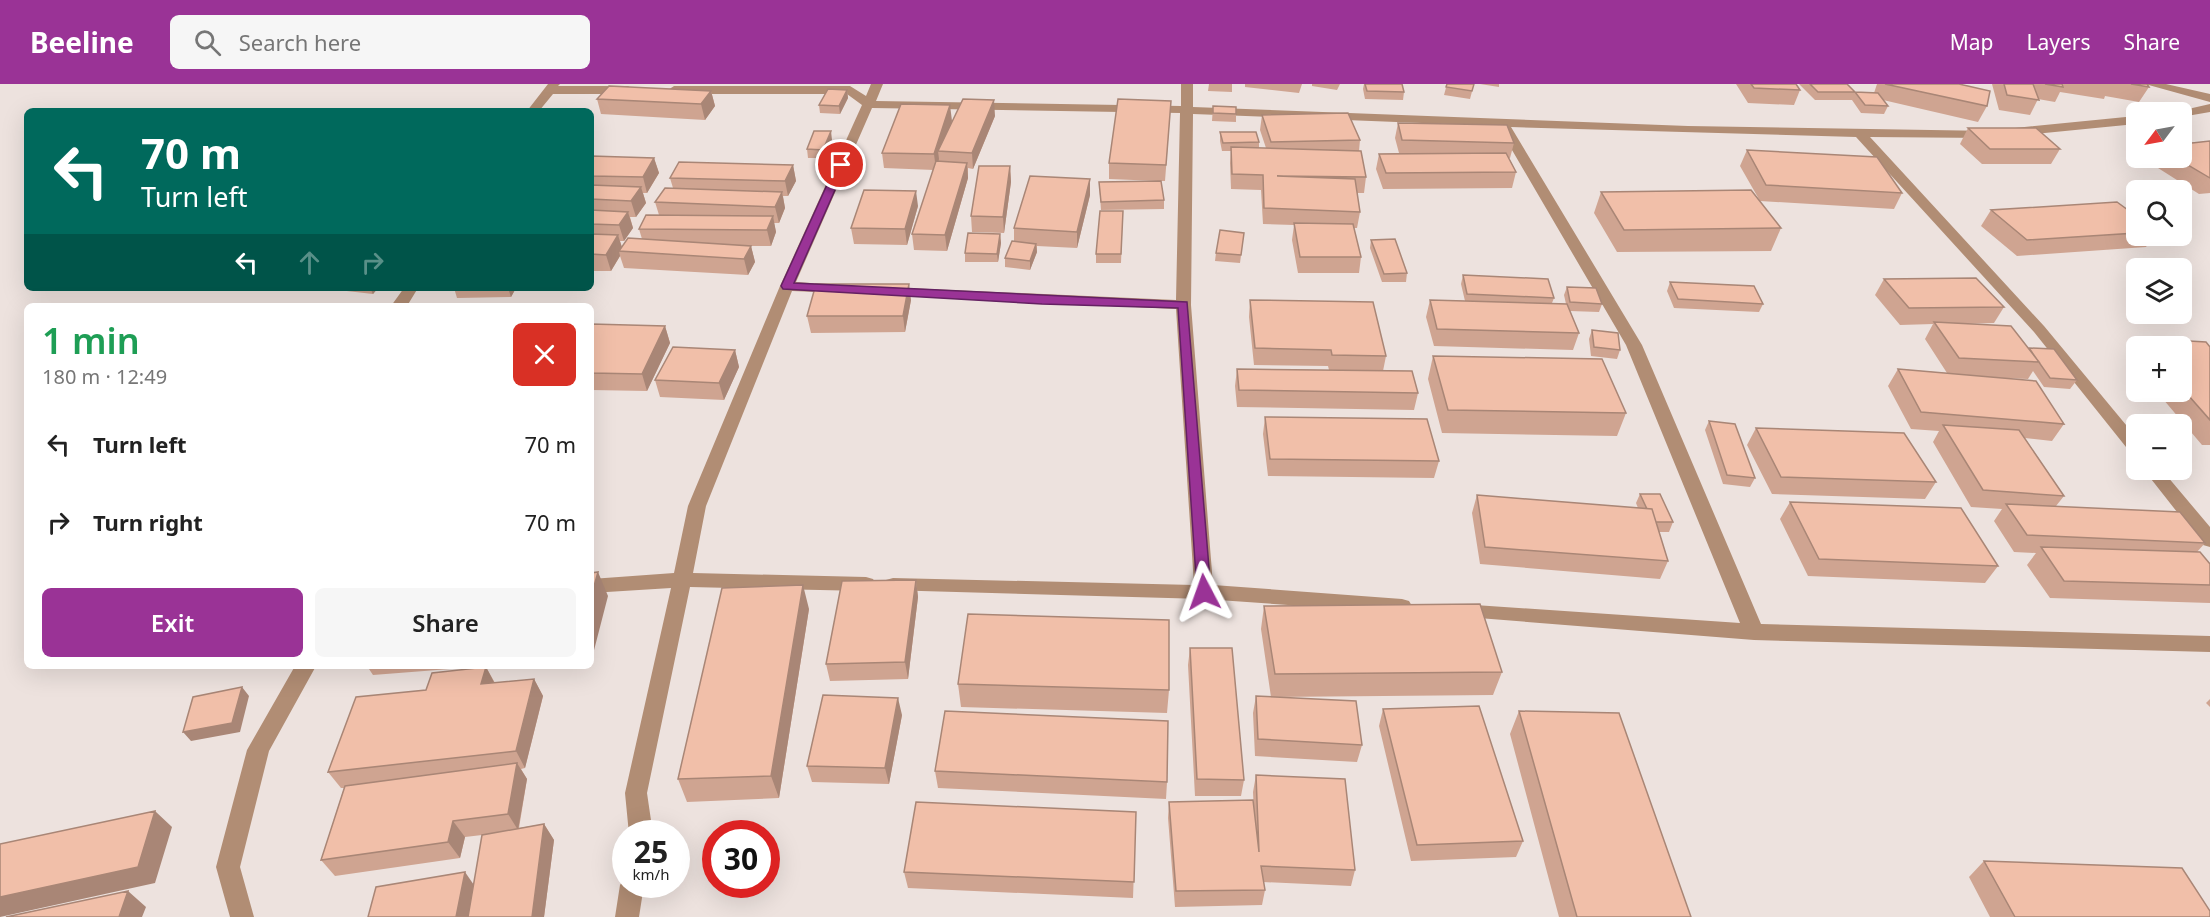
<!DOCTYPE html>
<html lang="en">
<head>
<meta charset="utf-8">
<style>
  body { margin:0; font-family:"Noto Sans",sans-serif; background:#f6f6f6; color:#222; height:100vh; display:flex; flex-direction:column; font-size:22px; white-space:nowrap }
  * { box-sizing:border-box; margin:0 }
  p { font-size:20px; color:#767676 }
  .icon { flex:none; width:33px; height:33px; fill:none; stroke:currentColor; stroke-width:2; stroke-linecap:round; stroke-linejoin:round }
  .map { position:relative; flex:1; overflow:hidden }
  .panel { position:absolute; left:24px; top:219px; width:570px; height:366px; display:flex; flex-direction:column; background:#fff; border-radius:9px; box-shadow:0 6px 24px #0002 }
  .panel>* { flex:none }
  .hud { position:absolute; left:24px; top:24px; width:570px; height:183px; border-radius:9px; box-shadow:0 6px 24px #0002; background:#00695c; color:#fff; overflow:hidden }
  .needle { width:39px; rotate:238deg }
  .buttons { position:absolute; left:2126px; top:18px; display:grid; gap:12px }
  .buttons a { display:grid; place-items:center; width:66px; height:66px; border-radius:9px; background:#fff; box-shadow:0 6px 24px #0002; font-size:30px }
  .speed { position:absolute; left:612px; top:736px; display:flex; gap:12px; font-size:30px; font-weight:700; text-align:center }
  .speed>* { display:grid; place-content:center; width:78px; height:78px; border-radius:50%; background:#fff; box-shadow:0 6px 24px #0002; line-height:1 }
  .speed small { font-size:15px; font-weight:400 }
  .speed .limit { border:9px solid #d22; background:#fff; color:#111 }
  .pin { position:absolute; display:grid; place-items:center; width:51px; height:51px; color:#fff; margin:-26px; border:3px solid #fff; border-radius:50%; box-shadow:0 2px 6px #0007 }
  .me { position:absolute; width:66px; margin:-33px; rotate:356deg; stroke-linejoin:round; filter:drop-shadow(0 0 4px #0008) }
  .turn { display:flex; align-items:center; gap:21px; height:126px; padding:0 18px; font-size:27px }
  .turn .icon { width:78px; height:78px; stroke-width:2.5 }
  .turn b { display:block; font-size:42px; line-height:51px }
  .lanes { display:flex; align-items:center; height:57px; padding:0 18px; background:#0003; justify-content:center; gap:30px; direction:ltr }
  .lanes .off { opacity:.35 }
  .round { display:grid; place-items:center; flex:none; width:63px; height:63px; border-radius:9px; background:#f6f6f6 }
  .head { display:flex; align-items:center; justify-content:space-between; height:102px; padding:0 18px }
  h1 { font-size:36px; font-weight:600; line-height:45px; color:#1e9e55 }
  .primary-button { display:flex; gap:12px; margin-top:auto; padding:12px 18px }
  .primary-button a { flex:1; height:69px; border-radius:9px; background:#9a3396; color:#fff; font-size:24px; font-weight:600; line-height:69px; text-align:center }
  .primary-button a+a { background:#f6f6f6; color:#222 }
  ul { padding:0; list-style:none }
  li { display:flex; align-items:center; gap:18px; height:78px; padding:0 18px }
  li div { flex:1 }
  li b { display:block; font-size:22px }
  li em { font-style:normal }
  header { display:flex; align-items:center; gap:36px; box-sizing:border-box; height:84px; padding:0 30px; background:#9a3396; color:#fff }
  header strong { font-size:28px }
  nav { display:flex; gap:33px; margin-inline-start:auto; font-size:21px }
  .search { width:420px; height:54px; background:#f6f6f6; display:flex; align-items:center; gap:15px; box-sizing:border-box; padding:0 21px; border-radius:9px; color:#767676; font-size:22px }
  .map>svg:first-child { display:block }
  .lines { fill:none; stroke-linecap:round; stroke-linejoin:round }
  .minor { fill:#b18d74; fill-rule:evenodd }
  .wall { fill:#cfa491 }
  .shaded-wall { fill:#a98676 }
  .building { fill:#f1bfa9; stroke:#a98676; stroke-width:1.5 }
  .route { fill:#9a3396; stroke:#642162; stroke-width:1.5 }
</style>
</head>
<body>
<header>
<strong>Beeline</strong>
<div class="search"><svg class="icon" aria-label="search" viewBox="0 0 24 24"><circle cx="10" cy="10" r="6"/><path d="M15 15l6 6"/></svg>Search here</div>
<nav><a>Map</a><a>Layers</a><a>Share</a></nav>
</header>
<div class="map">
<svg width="2210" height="833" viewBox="0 0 2210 833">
  <rect width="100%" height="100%" fill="#ede2de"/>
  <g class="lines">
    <path class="minor" d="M548,0H560L558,2H628L634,6L628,10H553L539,27H527Z
      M871,0H883L876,17L1181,22V0H1193V23L1688,42L1992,47L1994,50L1988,54L1870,53L2044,242L2136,353V370L2130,368L2034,248L1856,53L1511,43L1642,261L1761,540L2210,552V568L1754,556L1453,532L1450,527L1453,522L1460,520L1740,539L1626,261L1498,42L1193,30L1191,221L1213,501L1402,515L1409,517L1412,522L1409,527L1402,529L1204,515L886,506L883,501L886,496L893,494L1194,501L1176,225L885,211L878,207L885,203L1176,216L1180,29L872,24L796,198L840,201L847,205L840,209L792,207L706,422L693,489L866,493L873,495L876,500L873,505L866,507L690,503L647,709L653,750H629L625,709L671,504L591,509V495L674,489L688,422L780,202L862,21L847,10H674L668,6L674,2H850L866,12Z
      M2145,0H2166L2210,10V18Z
      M2210,20V28L2181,33V28H2175Z
      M2136,32V40L2015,52L2009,48L2015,44Z
      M404,204H418L407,222H391Z
      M2144,386H2162L2210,443V463L2203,461Z
      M295,582H316L269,667L240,783L254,833H230L216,783L247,666Z
      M626,792V801H644L639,833H615L620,801Z"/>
  </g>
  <path class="wall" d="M1209,0H1232V8L1208,7Z
    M1245,0H1302L1299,9L1245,3Z
    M1312,0H1340L1337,6L1312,2Z
    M1364,0H1402L1404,8L1403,16L1365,15L1363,5Z
    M1447,0H1474L1470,15L1444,11Z
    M1480,0H1499V3Z
    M1736,0H1796L1800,6L1794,21L1748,19Z
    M1799,0H1847L1855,8L1874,9L1877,0H1959L1987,22L1978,38L1883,16L1888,22L1884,30L1861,29L1852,16H1815Z
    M1992,0H2147L2149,3L2139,18L2105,12L2104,15L2060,8L2055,18L2038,15L2030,31L1999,26Z
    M847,6L848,14L840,30L820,29L819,21Z
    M711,7L715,22L705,36L601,30L597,15Z
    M1213,22L1236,30V38L1212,37Z
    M1262,31L1360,56L1359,67L1366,93L1364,109H1357L1360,128L1357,144H1354L1361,173L1359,189H1298L1292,156L1294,141L1263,140L1261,106L1231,105L1230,79L1231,67H1222L1220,57V48L1259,58V64H1266L1260,46Z
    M995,32L973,85L968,84V94L947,167L914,166L912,150L934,86L884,84L882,69L952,37L950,41Z
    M1170,32L1165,97H1161L1164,116V125L1101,126L1099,98L1158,97L1109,95V79Z
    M1398,39L1514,59L1510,74H1509L1516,88L1512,104L1383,105L1376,85L1379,70L1399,69L1395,54Z
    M1968,44L2060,65L2051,80H1982L1960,60Z
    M832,56L825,74H808L807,65Z
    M2210,57V109L2199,110L2147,77L2149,74H2181L2192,59Z
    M1747,66L1902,109L1894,125L1760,117L1740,82Z
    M591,72L654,74L659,89L647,109H643L646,119L636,133H630L633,144L624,157H620L622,163L642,155L639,145L659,131L655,118L673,104L670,94L793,81L796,97L788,112H783L785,124L779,139H774L776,148L771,162H751L755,178L748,191L624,184L620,172L611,187H591Z
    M1010,82L1011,98L1004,149L972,148L971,132Z
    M1090,95V111L1077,164L1037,162V168L1030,186L1005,183V174L1014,158V144Z
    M1601,108L1781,144L1771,167L1617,168L1594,129Z
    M918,122L907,161L854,160L851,144Z
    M1991,126L2136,132V152H2154L2146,163L2017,172L1981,142Z
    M1123,127L1121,179H1096V170Z
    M1244,149L1240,179L1215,177L1216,169Z
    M1000,150L1001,159L998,178H965V169Z
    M1371,156L1407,189L1406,198H1382L1370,164Z
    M1463,191L1554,214L1552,219L1566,220L1564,211L1567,203L1602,220L1599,228L1570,227L1579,249L1573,266L1434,262L1426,233L1430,216L1465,217L1461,200Z
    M1884,195L2004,223L1994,239L1962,240L2028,264L2077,296L2070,305L2044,303L2033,287L2028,295L2001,294L2064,340L2052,357L2025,354L2064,412L2056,422L2205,459L2197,468L2210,480V519L2050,514L2027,481L2036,469L2014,468L1994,437L2002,425L1971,423L1933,358L1939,347L1911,345L1888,302L1898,285L1947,289L1925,255L1933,240L1900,241L1875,211Z
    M1670,198L1763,220L1759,228L1674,224L1667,207Z
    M328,204H378L373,210L329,205Z
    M454,204H516L511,213L457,214Z
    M911,216L905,248L811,249L807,232Z
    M1250,216L1386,272L1383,287L1418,309L1414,326L1237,323L1235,302L1237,285L1329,286L1328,282L1254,281L1249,233Z
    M591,240L665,242L670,259L647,307L591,306Z
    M1592,246L1620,266L1617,275L1591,272L1589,255Z
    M2138,254L2210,263V361H2202L2157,308H2181V262H2136V283L2126,271Z
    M735,266L739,283L724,316L660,313L655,296Z
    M1433,272L1626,329L1617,352L1442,349L1428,295Z
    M1265,333L1439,377L1434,394L1268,392L1263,350Z
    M1709,337L1755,394L1750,403L1723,400L1705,346Z
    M1756,344L1936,398L1925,415L1772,410L1747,361Z
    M1640,410L1673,438L1669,448H1659L1668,477L1660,495L1480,480L1472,429L1477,411L1638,424L1636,419Z
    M1790,418L1998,482L1985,499L1808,492L1780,435Z
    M916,496L918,513L908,595L830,597L826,580Z
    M1264,522L1502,588L1493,611L1273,613L1362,661L1357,678L1255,672L1253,629L1256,612L1271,613L1261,545Z
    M809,525L779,714L687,718L678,695Z
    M1190,564L1244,696L1241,712H1195L1188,581Z
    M367,582H488L373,591Z
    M486,583L495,599L534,595L543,612L525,684L521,685L527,695L519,744L544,740L554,756L544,833H368L474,800L482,751L465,753L460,774L335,792L321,776L344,704H341L328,688L426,606Z
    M958,600L1169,606L1167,629L961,623Z
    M2210,615V623L2206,619Z
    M1383,625L1523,757L1516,773L1411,777L1379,642Z
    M1519,627L1691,833H1559L1510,650Z
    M902,631L889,700L812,698L807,682Z
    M935,687L1167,698L1166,715L938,704Z
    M1256,691L1355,786L1351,802L1263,798L1265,806L1262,821L1175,823L1168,734L1169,718L1254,730L1253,708Z
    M1136,728L1133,814L908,804L904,788Z
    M1984,777L2210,833H1990L1969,793Z"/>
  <path class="shaded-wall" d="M847,6L848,14L840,30L839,22Z
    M711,7L715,22L705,36L701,20Z
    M994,16L995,32L973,85L972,69Z
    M950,21L952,37L942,67H938L939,75L936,86L934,70Z
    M831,47L832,56L825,74L823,66Z
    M654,74L659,89L647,109L643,93Z
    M967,79L968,94L947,167L945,151Z
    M793,81L796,97L788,112L785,97Z
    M1010,82L1011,98L1004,149L1003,133Z
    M1090,95V111L1077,164V148Z
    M641,103L646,119L636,133L631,117Z
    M916,107L918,122L907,161L905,145Z
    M782,108L785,124L779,139L775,123Z
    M628,128L633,144L624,157L619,141Z
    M773,132L776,148L771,162L767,146Z
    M1000,150L1001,159L998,178L997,170Z
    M618,151L623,167H619L620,172L611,187L606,171Z
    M1036,160L1037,168L1030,186V177Z
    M751,162L755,178L748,191L744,175Z
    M909,200L911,216L905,248L903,232Z
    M370,204H378L373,210Z
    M508,204H516L511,213Z
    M665,242L670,259L647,307L642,290Z
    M735,266L739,283L724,316L719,299Z
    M598,488L608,512L592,574L591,513Z
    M916,496L918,513L908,595L905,578Z
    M803,501L809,525L779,714L771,692Z
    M486,583L495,600H481Z
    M534,595L543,612L525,684L516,667Z
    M242,603L249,612L240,648L191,657L183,648Z
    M898,614L902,631L889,700L885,684Z
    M517,679L527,695L518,746L508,730Z
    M155,727L172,743L155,799L0,833V813Z
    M453,737L465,753L460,774L448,758Z
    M544,740L554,756L544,833H532Z
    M465,788L476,804L471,833H456Z
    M128,807L146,823L142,833H119Z"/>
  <path class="building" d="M1365,0H1402L1404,8L1367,7Z
    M1447,0H1474L1472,7L1446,3Z
    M1751,0H1796L1800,6L1754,4Z
    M1810,0H1847L1855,8L1878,9L1888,22L1865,21L1855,8H1818Z
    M1885,0H1959L1990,7L1987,22Z
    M2004,0H2033L2039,16L2007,11Z
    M2045,0H2062L2063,3Z
    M2131,0H2147L2149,3Z
    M609,2L711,7L701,20L597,15Z
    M828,5L847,6L839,22L819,21Z
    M963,15L994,16L972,69L938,67Z
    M1118,15L1171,17L1166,81L1109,79Z
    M901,20L950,21L934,70L882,69Z
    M1213,22L1236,23V30L1213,29Z
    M1348,29L1360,56L1271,58L1262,31Z
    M1398,39L1507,41L1514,59L1402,56Z
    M1968,44H2036L2060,65H1990Z
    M814,47H831L823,66L807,65Z
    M1220,48H1256L1259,58L1223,59Z
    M2181,52L2192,59L2210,57V94L2176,74H2181Z
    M1231,63L1361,67L1366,93L1277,92L1355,95L1360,128L1264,124L1263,91L1232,90Z
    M1747,66L1877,73L1902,109L1766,101Z
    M1506,69L1516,88L1386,89L1379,70Z
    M591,72L654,74L643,93L591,92Z
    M936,77L967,79L945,151L912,150Z
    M679,78L793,81L785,97L670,94Z
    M979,82H1010L1003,133L971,132Z
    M1030,92L1090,95L1077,148L1014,144Z
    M1161,97L1164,116L1101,118L1099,98Z
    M591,101L641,103L631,117L591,115Z
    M665,104L782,108L775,123L655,118Z
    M864,106L916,107L905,145L851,144Z
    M1751,106L1781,144L1624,146L1601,108Z
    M2117,118L2136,132V149L2027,156L1991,126Z
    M591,126L628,128L619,141L591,140Z
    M1100,127H1123L1121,170H1096Z
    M646,131L773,132L767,146L639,145Z
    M1294,139L1353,140L1361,173H1300Z
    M1220,146L1244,149L1241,171L1216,169Z
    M968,149L1000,150L997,170L965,169Z
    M591,150L618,151L606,171L591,170Z
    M628,154L751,162L744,175L619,167Z
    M1395,155L1407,189L1384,190L1371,156Z
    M1012,157L1036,160L1030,177L1005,174Z
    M1463,191L1548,195L1554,214L1467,210Z
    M1976,194L2004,223L1909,224L1884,195Z
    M1670,198L1754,202L1763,220L1678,215Z
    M816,200H909L903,232H807Z
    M1567,203L1596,204L1602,220L1570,218Z
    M454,204H501L454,205Z
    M1250,216L1373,218L1386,272L1332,271L1331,266L1255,264Z
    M1430,216L1567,220L1579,249L1437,245Z
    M1934,238L2011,242L2039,278L1959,274Z
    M591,240L665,242L642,290L591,289Z
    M1592,246L1618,249L1620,266L1594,263Z
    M2138,254L2206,258L2210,263V336L2181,303V262H2145Z
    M673,263L735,266L719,299L655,296Z
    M2029,264L2054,265L2077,296L2050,294Z
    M1433,272L1602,275L1626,329L1448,326Z
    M1237,285L1412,287L1418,309L1239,306Z
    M1898,285L2036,297L2064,340L1921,328Z
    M1265,333L1427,335L1439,377L1270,375Z
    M1709,337L1735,340L1755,394L1727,391Z
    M1943,341L2019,346L2064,412L1983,406Z
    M1756,344L1904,349L1936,398L1781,393Z
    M1640,410H1660L1673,438H1656L1652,425H1647Z
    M1477,411L1652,425L1668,477L1485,463Z
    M1790,418L1961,424L1998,482L1819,475Z
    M2006,420L2180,428L2205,459L2027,451Z
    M2041,463L2200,468L2210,480V501L2064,497Z
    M598,488L591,513V489Z
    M916,496L905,578L826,580L842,497Z
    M803,501L771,692L678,695L722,504Z
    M1480,520L1502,588L1275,590L1264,522Z
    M968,530L1169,536V606L958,600Z
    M1190,564H1232L1244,696L1197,695Z
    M486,583L481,600L534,595L516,667L328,688L356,613L426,606L432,589Z
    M242,603L232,639L183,648L193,613Z
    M823,611L898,614L885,684L807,682Z
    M1256,612L1356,617L1362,661L1258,655Z
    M1479,622L1523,757L1417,761L1383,625Z
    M945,627L1168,637L1167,698L935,687Z
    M1519,627L1619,629L1691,833H1577Z
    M517,679L508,730L453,737L448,758L321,776L345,702Z
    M1256,691L1345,695L1355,786L1261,782L1265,806L1176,807L1169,718L1253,716L1259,768Z
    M916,718L1136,728L1134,798L904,788Z
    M155,727L138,783L0,813V760Z
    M544,740L532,833H468L482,751Z
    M1984,777L2182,784L2210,827V833H2015Z
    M465,788L456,833H368L376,803Z
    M128,807L119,833H6Z"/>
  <path class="route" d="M841,78L846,81L794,199L1187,218L1211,508L1209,512H1199L1197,508L1178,224L1042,220L783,205L781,202L836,81Z"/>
</svg>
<div class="buttons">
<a><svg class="needle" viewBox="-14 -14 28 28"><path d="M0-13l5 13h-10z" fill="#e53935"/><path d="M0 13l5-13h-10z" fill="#767676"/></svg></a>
<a><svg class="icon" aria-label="search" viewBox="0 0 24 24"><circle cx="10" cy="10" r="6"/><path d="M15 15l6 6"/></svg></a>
<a><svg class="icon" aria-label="layers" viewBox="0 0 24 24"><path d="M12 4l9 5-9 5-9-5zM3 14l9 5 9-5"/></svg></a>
<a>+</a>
<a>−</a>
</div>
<div class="speed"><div>25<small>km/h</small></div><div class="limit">30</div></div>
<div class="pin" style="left:841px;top:81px;background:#d93025"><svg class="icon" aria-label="arrive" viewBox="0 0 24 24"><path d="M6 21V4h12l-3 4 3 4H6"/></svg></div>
<svg class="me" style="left:1204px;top:508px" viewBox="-20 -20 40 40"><path d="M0-17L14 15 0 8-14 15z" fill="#9a3396" stroke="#fff" stroke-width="4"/></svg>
<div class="hud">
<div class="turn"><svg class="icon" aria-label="left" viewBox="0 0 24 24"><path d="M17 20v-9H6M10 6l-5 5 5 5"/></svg><div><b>70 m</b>Turn left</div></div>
<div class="lanes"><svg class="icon" aria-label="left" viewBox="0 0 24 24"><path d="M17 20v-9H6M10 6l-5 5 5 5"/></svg><svg class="icon off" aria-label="ahead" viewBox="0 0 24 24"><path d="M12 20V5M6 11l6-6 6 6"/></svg><svg class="icon off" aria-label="right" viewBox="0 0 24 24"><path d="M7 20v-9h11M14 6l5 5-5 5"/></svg></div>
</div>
<section class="panel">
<div class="head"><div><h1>1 min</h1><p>180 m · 12:49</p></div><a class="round" style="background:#d93025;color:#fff"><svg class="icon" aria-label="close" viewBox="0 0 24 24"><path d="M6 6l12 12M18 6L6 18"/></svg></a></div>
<ul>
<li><svg class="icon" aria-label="left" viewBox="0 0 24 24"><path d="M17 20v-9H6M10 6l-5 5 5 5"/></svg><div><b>Turn left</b></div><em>70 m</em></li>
<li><svg class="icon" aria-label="right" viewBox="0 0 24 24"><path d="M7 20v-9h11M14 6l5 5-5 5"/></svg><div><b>Turn right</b></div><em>70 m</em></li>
</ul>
<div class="primary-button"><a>Exit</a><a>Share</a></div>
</section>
</div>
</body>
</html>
